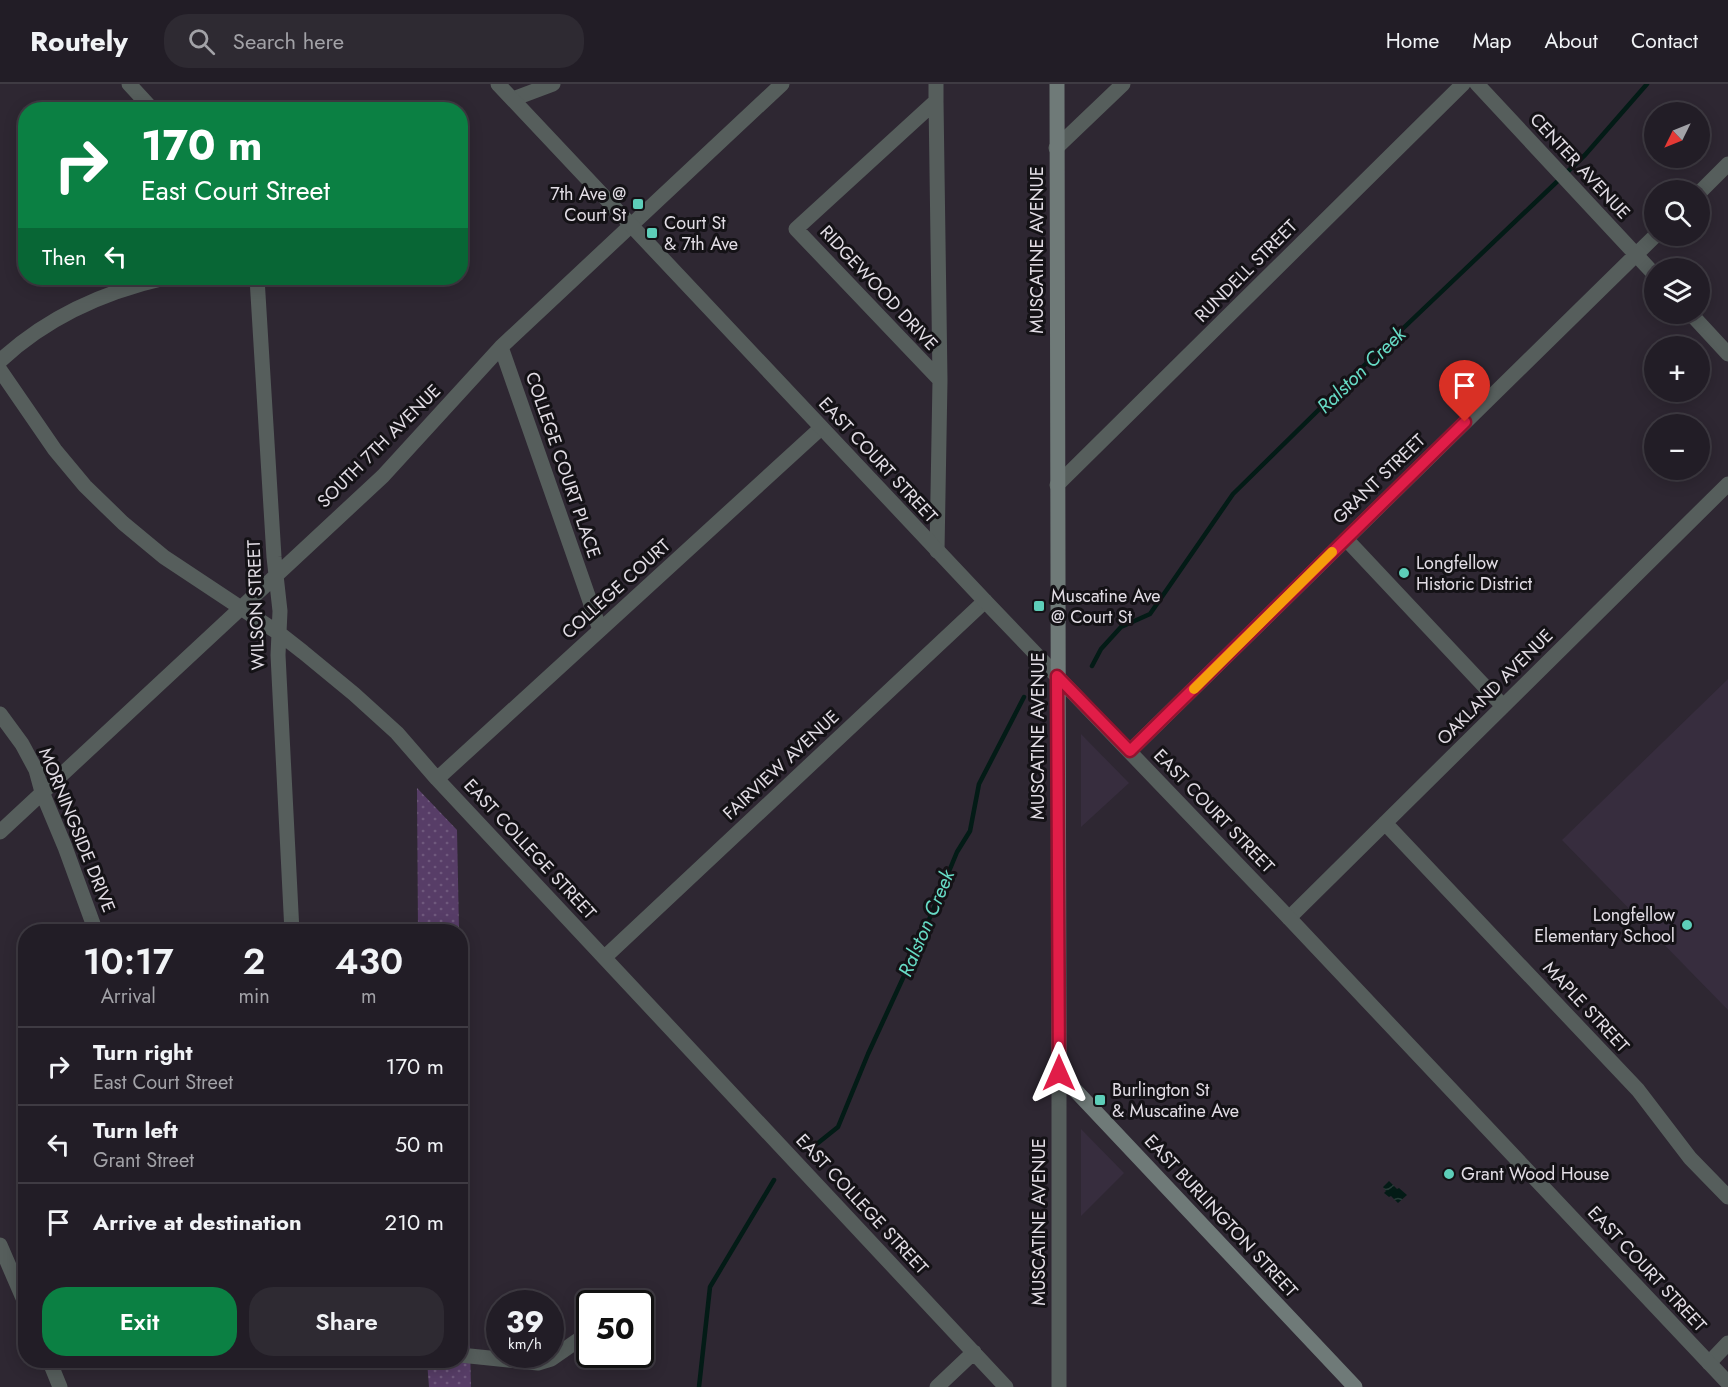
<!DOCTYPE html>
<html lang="en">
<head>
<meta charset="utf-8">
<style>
  body { margin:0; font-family:Jost,sans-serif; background:#2e2a32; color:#f1f3f6; height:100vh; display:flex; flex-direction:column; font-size:22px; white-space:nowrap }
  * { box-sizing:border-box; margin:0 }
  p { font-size:20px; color:#a2a2a7 }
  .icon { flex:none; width:33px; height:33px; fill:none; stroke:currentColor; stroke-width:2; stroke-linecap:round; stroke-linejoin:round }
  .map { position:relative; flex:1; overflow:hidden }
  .side { position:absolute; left:18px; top:840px; width:450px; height:444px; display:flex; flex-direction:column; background:#221d26; border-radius:24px; box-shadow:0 3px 15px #0003,0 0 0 2px #3f3b43 }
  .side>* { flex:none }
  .top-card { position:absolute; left:18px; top:18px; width:450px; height:183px; border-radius:24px; box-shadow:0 3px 15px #0003,0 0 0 2px #3f3b43; background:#0b8043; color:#fff; overflow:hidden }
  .needle { width:39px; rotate:227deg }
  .tools { position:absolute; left:1644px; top:18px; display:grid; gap:12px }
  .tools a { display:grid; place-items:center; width:66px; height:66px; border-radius:50%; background:#221d26; box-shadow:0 3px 15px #0003,0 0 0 2px #3f3b43; font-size:30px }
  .speed { position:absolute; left:486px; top:1206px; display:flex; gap:12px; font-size:30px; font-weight:700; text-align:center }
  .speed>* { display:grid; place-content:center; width:78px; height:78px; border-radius:50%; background:#221d26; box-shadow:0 3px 15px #0003,0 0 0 2px #3f3b43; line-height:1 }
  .speed small { font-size:15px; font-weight:400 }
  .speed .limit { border:3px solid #111; border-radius:9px; background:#fff; color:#111 }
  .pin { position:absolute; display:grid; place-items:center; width:51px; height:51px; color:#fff; margin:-62px -26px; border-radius:50% 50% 50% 0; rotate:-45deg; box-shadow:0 0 6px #0007 }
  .pin .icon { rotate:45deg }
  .me { position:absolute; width:66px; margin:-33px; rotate:0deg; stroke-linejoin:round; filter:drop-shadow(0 0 4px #0008) }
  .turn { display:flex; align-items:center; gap:21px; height:126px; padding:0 24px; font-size:27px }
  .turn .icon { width:78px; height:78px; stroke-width:2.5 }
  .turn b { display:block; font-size:42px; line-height:51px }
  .then { display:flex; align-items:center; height:57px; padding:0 24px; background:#0003; gap:12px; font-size:22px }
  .eta { display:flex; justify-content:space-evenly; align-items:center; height:102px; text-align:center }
  .eta b { font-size:36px; font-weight:600; line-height:42px }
  .primary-button { display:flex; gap:12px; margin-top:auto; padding:12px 24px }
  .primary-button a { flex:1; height:69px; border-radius:24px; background:#0b8043; color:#fff; font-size:24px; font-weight:600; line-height:69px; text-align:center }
  .primary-button a+a { background:#2e2a32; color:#f1f3f6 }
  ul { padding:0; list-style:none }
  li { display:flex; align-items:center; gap:18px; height:78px; padding:0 24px; border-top:2px solid #3f3b43 }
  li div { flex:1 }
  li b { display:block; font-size:22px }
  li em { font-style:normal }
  header { display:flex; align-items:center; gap:36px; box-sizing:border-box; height:84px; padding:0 30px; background:#221d26; border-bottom:2px solid #3f3b43 }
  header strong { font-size:28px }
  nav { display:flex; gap:33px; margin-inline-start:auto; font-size:21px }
  .search { width:420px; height:54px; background:#2e2a32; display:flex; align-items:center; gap:15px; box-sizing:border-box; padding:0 21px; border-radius:24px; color:#a2a2a7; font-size:22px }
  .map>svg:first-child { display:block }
  .built { fill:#372d3e }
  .park { fill:url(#park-dots) }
  .water { fill:url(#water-waves) }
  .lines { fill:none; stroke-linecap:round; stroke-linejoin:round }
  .stream { stroke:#031b16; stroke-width:4.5 }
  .minor { stroke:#565e5c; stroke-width:15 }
  .tertiary { stroke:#565e5c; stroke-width:15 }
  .secondary { stroke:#6f7a78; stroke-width:15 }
  .route-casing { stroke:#92132f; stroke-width:15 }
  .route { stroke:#e11d48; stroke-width:10 }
  .slow { stroke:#f59e0b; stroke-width:10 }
  .poi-dot { fill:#5dceb9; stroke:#141216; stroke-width:2 }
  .labels { text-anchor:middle; stroke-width:6; stroke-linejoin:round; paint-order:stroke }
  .street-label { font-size:18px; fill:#e2dde5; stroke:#141216 }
  .poi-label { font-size:18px; fill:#e2dde5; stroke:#141216; text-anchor:start }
  .water-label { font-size:20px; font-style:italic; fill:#67dcc6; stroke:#141216 }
</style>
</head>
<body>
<header>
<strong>Routely</strong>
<div class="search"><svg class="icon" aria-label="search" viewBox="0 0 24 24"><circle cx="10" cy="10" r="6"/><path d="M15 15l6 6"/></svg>Search here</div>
<nav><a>Home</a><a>Map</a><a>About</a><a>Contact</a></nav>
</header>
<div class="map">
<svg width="1728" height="1303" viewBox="0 0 1728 1303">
  <defs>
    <pattern id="park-dots" width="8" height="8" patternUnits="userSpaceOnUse" patternTransform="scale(1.5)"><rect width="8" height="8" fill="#573d67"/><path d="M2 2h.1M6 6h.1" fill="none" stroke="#6f597d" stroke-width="1.8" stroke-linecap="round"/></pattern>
    <pattern id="water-waves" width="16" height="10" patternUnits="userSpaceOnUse" patternTransform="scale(1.5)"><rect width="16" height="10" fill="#031b16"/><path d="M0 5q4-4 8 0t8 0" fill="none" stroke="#273c38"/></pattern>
  </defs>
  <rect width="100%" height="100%" fill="#2e2732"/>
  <path class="built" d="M1728,595V926L1562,756Z
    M1081,650L1129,699L1081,743Z
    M1081,1045L1124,1089L1081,1132Z"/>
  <path class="park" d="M417,704L457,746L459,847H418Z
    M461,897L471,1303H429L427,1277L460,1276Z"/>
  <path class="water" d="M1389,1097L1397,1105L1399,1104L1407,1111L1398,1119L1391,1112L1389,1113L1384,1109L1386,1107L1383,1103Z"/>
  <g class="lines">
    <path class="stream" d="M1092,582L1101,565L1121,543L1150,530L1233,410L1352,293L1585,71L1647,0
      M818,1059L838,1043L868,970L921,855L957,768L970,747L979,700L1024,613
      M699,1303L710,1203L774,1096"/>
    <path class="minor" d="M129,0L153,26
      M936,0V17L796,145L940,296L937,467
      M1477,0L1654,190
      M513,15L553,0
      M936,17L940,296
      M1056,64L1123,0
      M1700,108L1728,80
      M257,194L274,473L280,527L278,571L292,848
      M1691,230L1728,270
      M501,263L600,546
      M0,277C47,233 103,208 165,194
      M0,286L55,366L85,402L123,439L164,473L280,550L303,568L354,610L397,649L437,695L1006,1303
      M1057,401L1463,0
      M1346,455L1503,622
      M0,630L22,660L36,686L42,708L65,763L96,848
      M1130,667L1655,152
      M437,695L821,344
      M1385,739L1638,1006L1690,1074L1728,1113
      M0,748L383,392L501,263L782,0
      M1289,834L1728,400
      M605,873L985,517
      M0,1161L26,1221
      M460,1271L538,1279L551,1275L587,1250
      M49,1276L60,1303
      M1709,1279L1728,1259
      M937,1303L974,1268"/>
    <path class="tertiary" d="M498,0L985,517L1289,834L1728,1299
      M1059,1303V989"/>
    <path class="secondary" d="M1057,0L1059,989L1355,1303"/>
  </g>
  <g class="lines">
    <defs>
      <path id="route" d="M1059,989L1057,592L1130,667L1465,338"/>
    </defs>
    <use href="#route" class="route-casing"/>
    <use href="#route" class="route"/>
    <path class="slow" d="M1194,605L1332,468"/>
  </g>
  <g class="poi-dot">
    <rect x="632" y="114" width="12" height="12" rx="3"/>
    <rect x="646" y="143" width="12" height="12" rx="3"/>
    <circle cx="1404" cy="489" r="6"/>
    <rect x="1033" y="516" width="12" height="12" rx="3"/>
    <circle cx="1687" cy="841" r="6"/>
    <rect x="1094" y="1010" width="12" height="12" rx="3"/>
    <circle cx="1449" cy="1090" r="6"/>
  </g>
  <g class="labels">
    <g class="street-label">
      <text transform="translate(1580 82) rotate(47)" y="6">CENTER AVENUE</text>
      <text transform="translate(1037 166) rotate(-90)" y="6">MUSCATINE AVENUE</text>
      <text transform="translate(1246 187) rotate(-45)" y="6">RUNDELL STREET</text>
      <text transform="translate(879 204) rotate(47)" y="6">RIDGEWOOD DRIVE</text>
      <text transform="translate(379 362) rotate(-45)" y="6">SOUTH 7TH AVENUE</text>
      <text transform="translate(878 376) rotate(47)" y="6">EAST COURT STREET</text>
      <text transform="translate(563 381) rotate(71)" y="6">COLLEGE COURT PLACE</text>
      <text transform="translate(1379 395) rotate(-44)" y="6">GRANT STREET</text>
      <text transform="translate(616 505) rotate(-42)" y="6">COLLEGE COURT</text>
      <text transform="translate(256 521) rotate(-92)" y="6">WILSON STREET</text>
      <text transform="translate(1495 603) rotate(-45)" y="6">OAKLAND AVENUE</text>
      <text transform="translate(1038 652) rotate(-90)" y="6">MUSCATINE AVENUE</text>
      <text transform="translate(781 681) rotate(-43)" y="6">FAIRVIEW AVENUE</text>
      <text transform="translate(1214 727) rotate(46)" y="6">EAST COURT STREET</text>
      <text transform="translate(77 746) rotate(68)" y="6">MORNINGSIDE DRIVE</text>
      <text transform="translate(530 765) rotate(47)" y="6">EAST COLLEGE STREET</text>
      <text transform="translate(1586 923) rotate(47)" y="6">MAPLE STREET</text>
      <text transform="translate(862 1120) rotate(47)" y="6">EAST COLLEGE STREET</text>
      <text transform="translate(1221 1132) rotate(47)" y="6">EAST BURLINGTON STREET</text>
      <text transform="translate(1039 1138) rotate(-90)" y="6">MUSCATINE AVENUE</text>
      <text transform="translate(1647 1185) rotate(47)" y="6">EAST COURT STREET</text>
    </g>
    <g class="poi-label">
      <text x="626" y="116" text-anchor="end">7th Ave @<tspan x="626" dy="21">Court St</tspan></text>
      <text x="664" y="145">Court St<tspan x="664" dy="21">&amp; 7th Ave</tspan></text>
      <text x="1416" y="485">Longfellow<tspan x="1416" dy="21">Historic District</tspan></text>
      <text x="1051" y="518">Muscatine Ave<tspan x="1051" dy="21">@ Court St</tspan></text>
      <text x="1675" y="837" text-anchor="end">Longfellow<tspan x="1675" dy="21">Elementary School</tspan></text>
      <text x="1112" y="1012">Burlington St<tspan x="1112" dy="21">&amp; Muscatine Ave</tspan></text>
      <text x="1461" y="1096">Grant Wood House</text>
    </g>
    <g class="water-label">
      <text transform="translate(1361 286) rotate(-44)" y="7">Ralston Creek</text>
      <text transform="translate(926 839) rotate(-67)" y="7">Ralston Creek</text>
    </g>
  </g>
</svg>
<div class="tools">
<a><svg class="needle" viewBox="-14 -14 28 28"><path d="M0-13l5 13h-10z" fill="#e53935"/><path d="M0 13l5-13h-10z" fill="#a2a2a7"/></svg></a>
<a><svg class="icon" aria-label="search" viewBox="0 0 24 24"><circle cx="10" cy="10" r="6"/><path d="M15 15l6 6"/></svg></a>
<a><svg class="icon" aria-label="layers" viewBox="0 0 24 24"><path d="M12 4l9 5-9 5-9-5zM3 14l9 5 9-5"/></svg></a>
<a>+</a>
<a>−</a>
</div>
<div class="speed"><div>39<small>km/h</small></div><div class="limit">50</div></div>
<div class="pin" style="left:1465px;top:338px;background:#d93025"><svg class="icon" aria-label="arrive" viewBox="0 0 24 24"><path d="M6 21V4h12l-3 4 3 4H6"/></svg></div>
<svg class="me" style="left:1059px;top:989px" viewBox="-20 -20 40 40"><path d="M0-17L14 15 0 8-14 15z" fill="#e11d48" stroke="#fff" stroke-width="4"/></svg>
<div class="top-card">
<div class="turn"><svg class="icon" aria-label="right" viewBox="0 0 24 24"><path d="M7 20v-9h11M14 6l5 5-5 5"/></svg><div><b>170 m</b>East Court Street</div></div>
<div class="then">Then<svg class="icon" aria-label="left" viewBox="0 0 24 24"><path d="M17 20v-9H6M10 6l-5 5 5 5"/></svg></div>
</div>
<section class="side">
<div class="eta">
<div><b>10:17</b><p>Arrival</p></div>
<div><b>2</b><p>min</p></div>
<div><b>430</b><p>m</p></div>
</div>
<ul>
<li><svg class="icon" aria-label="right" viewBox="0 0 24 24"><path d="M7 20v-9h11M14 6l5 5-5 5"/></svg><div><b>Turn right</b><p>East Court Street</p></div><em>170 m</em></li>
<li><svg class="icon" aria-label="left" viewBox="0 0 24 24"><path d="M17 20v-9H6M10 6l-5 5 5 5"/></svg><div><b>Turn left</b><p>Grant Street</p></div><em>50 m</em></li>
<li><svg class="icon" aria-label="arrive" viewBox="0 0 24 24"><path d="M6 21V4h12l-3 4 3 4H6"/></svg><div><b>Arrive at destination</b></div><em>210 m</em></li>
</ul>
<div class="primary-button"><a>Exit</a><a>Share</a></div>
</section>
</div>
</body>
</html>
